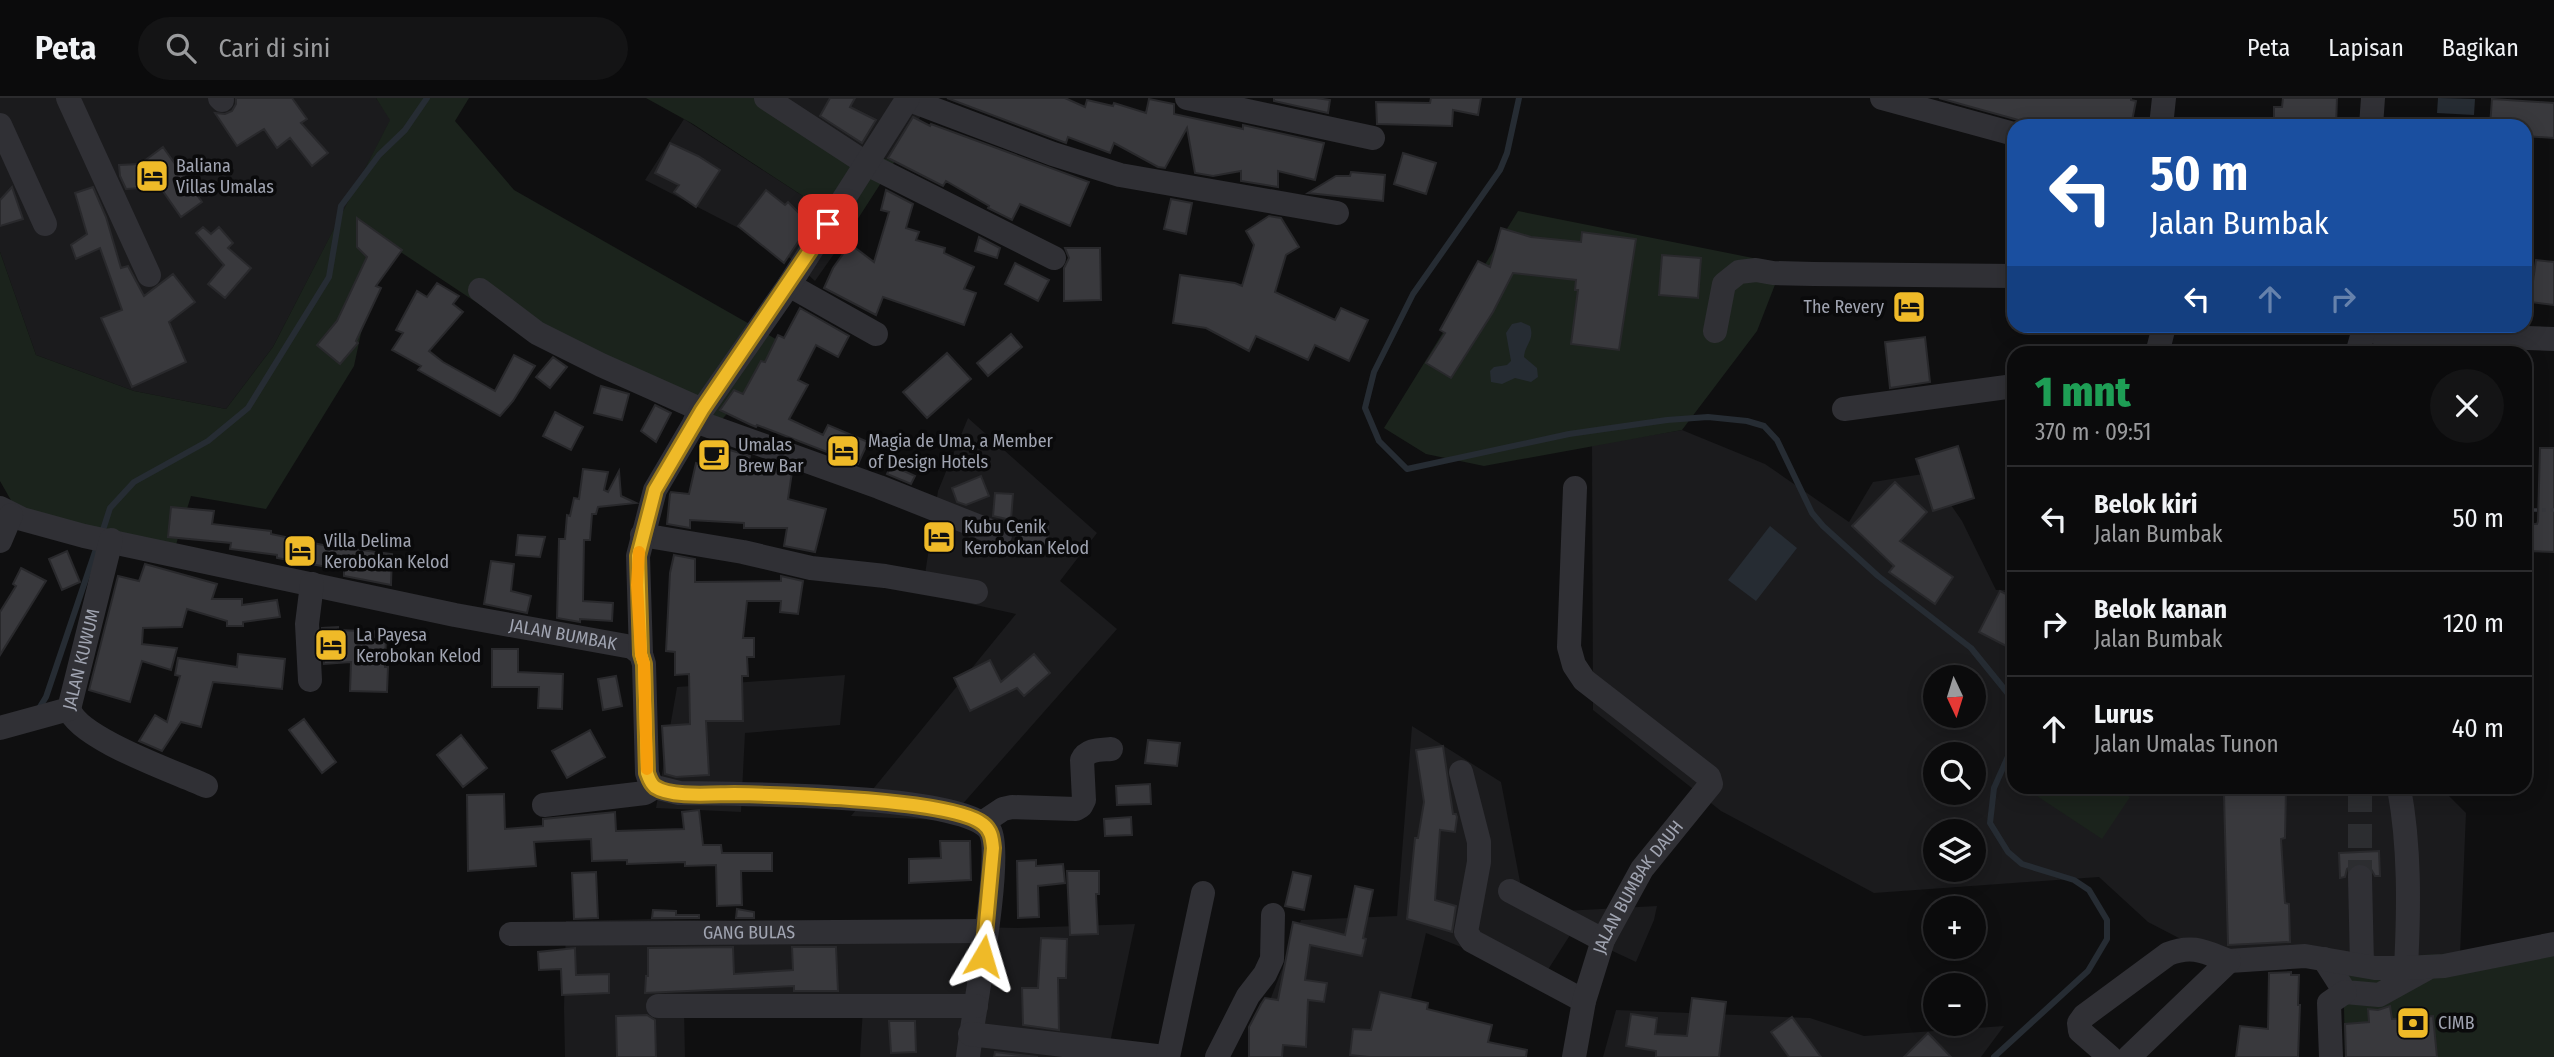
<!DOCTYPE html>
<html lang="id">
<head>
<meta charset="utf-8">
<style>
  body { margin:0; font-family:"Fira Sans Condensed",sans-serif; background:#141415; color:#f1f3f6; height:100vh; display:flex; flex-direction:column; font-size:26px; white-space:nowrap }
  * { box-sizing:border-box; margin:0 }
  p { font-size:23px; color:#9a9b9d }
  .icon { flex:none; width:38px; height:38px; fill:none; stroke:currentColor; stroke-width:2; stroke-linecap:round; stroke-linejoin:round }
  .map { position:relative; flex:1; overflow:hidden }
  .panel { position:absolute; left:2007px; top:248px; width:525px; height:448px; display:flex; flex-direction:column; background:#0b0b0c; border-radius:21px; box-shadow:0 4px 18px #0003,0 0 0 2px #2b2b2d }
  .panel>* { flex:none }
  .hud { position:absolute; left:2007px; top:21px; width:525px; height:214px; border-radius:21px; box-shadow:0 4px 18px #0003,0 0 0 2px #2b2b2d; background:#1a4fa0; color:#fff; overflow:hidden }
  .needle { width:46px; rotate:176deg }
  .tools { position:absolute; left:1923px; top:567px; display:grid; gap:14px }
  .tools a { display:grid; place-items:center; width:63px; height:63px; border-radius:50%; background:#0b0b0c; box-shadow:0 4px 18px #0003,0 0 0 2px #2b2b2d; font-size:35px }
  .pin { position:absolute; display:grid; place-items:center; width:60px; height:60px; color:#fff; margin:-30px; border-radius:14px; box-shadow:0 4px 10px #0006 }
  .me { position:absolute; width:77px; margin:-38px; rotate:7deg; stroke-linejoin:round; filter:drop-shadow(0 0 5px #0008) }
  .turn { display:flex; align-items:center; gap:24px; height:147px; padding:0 28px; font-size:32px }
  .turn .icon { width:91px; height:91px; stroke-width:2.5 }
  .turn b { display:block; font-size:49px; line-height:60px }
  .lanes { display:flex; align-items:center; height:66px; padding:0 28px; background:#0003; justify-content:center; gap:35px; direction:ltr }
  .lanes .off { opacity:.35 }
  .round { display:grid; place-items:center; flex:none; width:74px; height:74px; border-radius:37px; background:#141415 }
  .overview { display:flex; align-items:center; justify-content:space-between; height:119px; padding:0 28px }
  h1 { font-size:42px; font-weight:800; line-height:52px; color:#1e9e55 }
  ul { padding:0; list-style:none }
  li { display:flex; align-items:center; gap:21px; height:105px; padding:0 28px; border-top:2px solid #2b2b2d }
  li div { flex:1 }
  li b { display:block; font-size:26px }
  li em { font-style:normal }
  header { display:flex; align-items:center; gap:42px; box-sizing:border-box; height:98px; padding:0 35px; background:#0b0b0c; border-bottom:2px solid #2b2b2d }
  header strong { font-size:33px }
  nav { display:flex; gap:38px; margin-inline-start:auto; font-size:24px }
  .search { width:490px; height:63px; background:#141415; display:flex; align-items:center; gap:18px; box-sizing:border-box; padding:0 24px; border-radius:38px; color:#9a9b9d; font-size:26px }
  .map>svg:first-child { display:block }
  .built { fill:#1b1b1d; fill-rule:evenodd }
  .green { fill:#1b231c }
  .water { fill:#262c33 }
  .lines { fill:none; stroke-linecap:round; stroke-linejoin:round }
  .stream { stroke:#262c33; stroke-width:6 }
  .building { fill:#39393d; stroke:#29292c; stroke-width:2 }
  .minor-tunnel { stroke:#2c2d30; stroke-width:24; stroke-dasharray:24 12; stroke-linecap:butt }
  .path { stroke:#36373c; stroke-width:3.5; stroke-dasharray:3.5 5; stroke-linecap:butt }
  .minor { stroke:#303035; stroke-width:24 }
  .route-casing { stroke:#9b791a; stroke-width:18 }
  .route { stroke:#efba28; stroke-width:12 }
  .slow { stroke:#f59e0b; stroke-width:12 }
  .labels { text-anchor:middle; stroke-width:7; stroke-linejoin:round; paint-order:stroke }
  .poi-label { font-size:18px; fill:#a0a4b1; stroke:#0a0a0b; text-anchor:start }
  .street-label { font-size:18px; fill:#a0a4b1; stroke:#0a0a0b }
</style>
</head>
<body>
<header>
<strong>Peta</strong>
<div class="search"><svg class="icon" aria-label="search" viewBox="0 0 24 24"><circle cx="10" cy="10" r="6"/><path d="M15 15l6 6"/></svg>Cari di sini</div>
<nav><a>Peta</a><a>Lapisan</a><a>Bagikan</a></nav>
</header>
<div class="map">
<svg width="2554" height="959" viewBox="0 0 2554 959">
  <rect width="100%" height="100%" fill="#0f0f10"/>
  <path class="built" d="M0,0H376L391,21L273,249L226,311L134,293L36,257L0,154Z
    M784,0H931L895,63L875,58Z
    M684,21L852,130L815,183L781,152L645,82Z
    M968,320L1097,435L1060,483L1117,531L960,709L941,722L851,718L1016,516L922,495L938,393Z
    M1682,332L1765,366L1849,424L1873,384L1929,375L1962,423L1996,492H2014V690H2441L2466,715L2460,857L2227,865L2148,824L2099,779L1874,795L1721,713L1593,612L1592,347ZM1936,579H1974V618H1936ZM1936,656H1974V695H1936ZM1936,733H1974V772H1936Z
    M845,577L840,627L745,635L741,714L656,710L677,589Z
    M1412,628L1501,684L1526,815L1657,808L1654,822L1636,864L1572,834L1542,881L1426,835L1411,901L1383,959H1248L1301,822L1397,818Z
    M655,821L1017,830L1135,826L1107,959H860L863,910H684L685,959H565L564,910L566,823Z
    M1616,912L1810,920L1864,938L2004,928L1981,959H1603Z"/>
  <path class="green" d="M376,0H469L455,23L514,92L781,244L747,294L714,330L557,258L381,141L354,268L266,411L191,398L171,463L25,427L0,383V154L36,257L134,293L226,311L273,249L390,22Z
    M646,0H784L875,58L895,63L852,130L693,26Z
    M1518,113L1783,166L1757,233L1682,332L1484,368L1426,356L1384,330Z
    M2030,690H2115L2130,699L2102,741L2028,692Z
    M2554,850V959H2345L2343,861Z"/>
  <path class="water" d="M2438,0L2475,1L2474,17L2437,15Z
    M1521,224L1530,228C1535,242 1525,246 1524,259L1537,270L1538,279L1531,284L1515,280L1502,286L1491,284L1490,273L1494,269L1507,267L1511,263L1506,235L1512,226Z
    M1770,428L1797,450L1756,503L1728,482Z"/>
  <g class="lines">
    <path class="stream" d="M1519,0L1507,55L1500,72L1413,196L1374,274L1365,310L1379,343L1407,371L1569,336L1667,322L1708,319L1747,323L1764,328L1777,342L1812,415L1823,428L1878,478L1971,550L2014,603
      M102,435L110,410L134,384L208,343L248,310L329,179L341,108L379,57L405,32L427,0
      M38,612L46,599L98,445
      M1994,959L2088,873L2107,841V822L2089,792L2074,782L2022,766L2008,754L1990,725L1994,690L2014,645"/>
  </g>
  <path class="building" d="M236,0H292L307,21L301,25L328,55L312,68L290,40L277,50L264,31L237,48L215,15L225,16L232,13L236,6Z
    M830,0H855L850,9L876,22L862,45L820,18Z
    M947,0H1065L1085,9L1087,2L1113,8L1114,5L1146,15L1149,1L1174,6V16L1243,31V27L1324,45L1315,82L1278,73V89L1241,83V73L1213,78L1195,75L1187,30L1165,70L1158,69L1114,45L1110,55L1068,39L1066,45Z
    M1274,0H1316L1330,2L1328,15L1274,3Z
    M1431,0H1481L1478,17L1453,12L1452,28L1377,26L1376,4L1430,5Z
    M1939,0H2131V2L2136,3L2131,28H2026L2018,22Z
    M2283,0H2337L2336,28H2274V9H2282Z
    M2492,1L2554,5V40L2525,38V28H2490Z
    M913,19L930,28L931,26L1089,84L1070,128L1020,106L1012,122L988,110L989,108L946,83L943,88L888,60Z
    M670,45L698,58L720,72L696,109L674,94L679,87L655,75Z
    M163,49L202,104L181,119L160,89L126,91L120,78L119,67L140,66Z
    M1403,55L1436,65L1426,96L1394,86Z
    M1351,74L1385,77L1383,103L1308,95L1336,78H1350Z
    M12,89L23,121L0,128V102Z
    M93,89L106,119L121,170L128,168L144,198L173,176L195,204L169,224L186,264L132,289L101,220L122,212L100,150L76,161L71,147L87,136L75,95Z
    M766,92L785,107L788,104L801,117L805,113L814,120L784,165L738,128Z
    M886,92L913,106L906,130L919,134L916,142L945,150L944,155L974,169L964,191L976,195L964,227L883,199L876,217L824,190L833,170L850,146L874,164L889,114L881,112Z
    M1171,101L1192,105L1186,136L1164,131Z
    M1269,118L1281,120L1299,149L1286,157L1275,194L1335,222L1341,210L1368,222L1349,263L1315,247L1308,262L1256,238L1249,253L1206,230L1173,225L1180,177L1235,185L1242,188L1254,147L1246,133Z
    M357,120L402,152L376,188L381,190L356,243L358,245L340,266L317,247L337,223L367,159L357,149Z
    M203,129L211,136L219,129L233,145L228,150L251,170L225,200L208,186L224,167L196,135Z
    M1501,130L1531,139L1581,144L1582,134L1636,141L1619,252L1571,246L1578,192H1575L1576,182L1513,175L1493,214L1451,280L1426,265L1445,235L1440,232L1478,163L1490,169Z
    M979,139L1000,150L997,160L975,153Z
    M1065,150H1100L1101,202L1064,203V170L1069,160Z
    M1662,157L1701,160L1698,200L1659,197Z
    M2536,162L2554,164V207L2530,204Z
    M1015,165L1049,182L1038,203L1005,186Z
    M437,185L459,198L453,206L463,214L429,253L443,264L495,293L514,257L535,268L513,303L500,318L418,272L421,268L392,252L403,235L396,232L417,193L427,199Z
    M800,210L849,238L838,259L816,247L798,282L808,287L789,321L823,337L828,327L868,344L858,366L757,327L756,329L749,326L720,312L734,292L743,296L761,263L765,264L778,237L784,240Z
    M1011,236L1022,249L988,278L977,265Z
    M1925,239L1930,284L1890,290L1885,244Z
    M947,255L971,281L927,320L903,294Z
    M553,259L567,269L550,290L536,279Z
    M601,288L629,296L622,322L594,315Z
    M655,307L671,315L656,344L641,333Z
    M555,314L583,329L571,352L543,338Z
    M706,345L750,358L748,365L778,369L792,374L788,401L826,411L815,454L784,448L787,430H744V425L690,422V430L667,426L670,396L671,394L689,396L696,365L699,366Z
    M1958,348L1974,400L1933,413L1916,361Z
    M2540,350H2554V454L2525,453V426H2537L2538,423Z
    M891,367L915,378L911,386L887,376Z
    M583,371L608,374L604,392L608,394L619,373L621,398L636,405L598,409L596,416H592L590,442H584L583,503L613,505L612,523L580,521V524L557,520L559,441H565L567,417L570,418L574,400L579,401Z
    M981,378L989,398L966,407L957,404L952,390Z
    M1895,384L1927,414L1900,443L1953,479L1935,506L1889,474L1894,468L1852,428Z
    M995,395L1013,396L1011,422L993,418Z
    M171,409L214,413L212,426L271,433V436L323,447L392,456L391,487L344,478V472L277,460V457L230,451L231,445L168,439Z
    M1021,427L1048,428L1047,457L1020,456Z
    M518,437L545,439L540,459L516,457Z
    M67,453L80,484L62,492L49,461Z
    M674,457L695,461V484L781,483V478L803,483L798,516L780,514L781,503H747L743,540H754V559H747L748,578H742L743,623H706L709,677L676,679L665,676L662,628L690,626L689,576L675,577V554L666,553L670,475Z
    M491,463L514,466L511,493L531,498L527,515L484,506Z
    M145,466L217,486L212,501H242V507L277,502L280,519L243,524V528H227V523L187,511L182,529L143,530L142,546L177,550L171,572L142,563L130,604L89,592L118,478L139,483Z
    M21,470L46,483L0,557V514L16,488L13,486Z
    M2000,493L2014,500V552L1979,534Z
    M338,529V532L386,534L385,569H388L387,594L350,593L351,564L324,566L322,530Z
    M492,551H518V574L563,576L562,611L538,610L539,589H492Z
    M238,556L285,561L282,591L213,584L201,629L181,624L162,653L139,643L155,617L167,624L180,578L175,577L178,560L237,569Z
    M1034,556L1050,575L1024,598L1017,590L970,613L954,580L990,562L1001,584Z
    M616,578L622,608L603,612L598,581Z
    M304,621L336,664L322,675L289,632Z
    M590,632L605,659L567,680L552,653Z
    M461,637L487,670L463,689L437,657Z
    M1148,642L1180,645L1177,668L1145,665Z
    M1443,648L1453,716H1456L1457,719L1455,734L1440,732L1435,802L1456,808L1452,834L1407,821L1415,740H1418L1424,704L1416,652Z
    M1150,686L1151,706L1117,707L1116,688Z
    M2243,690H2286L2285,740L2281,741L2285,805L2289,806L2290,844L2228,847L2224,697H2245Z
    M504,696L505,731L543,728V721L615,714L616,733L684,731L682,714L699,712L703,747H721L722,755H772V773H741L742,807L717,808L716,767L685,768V764L627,766V762L592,763L591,741L534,744L536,768L468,773L467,697Z
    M1131,719L1132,737L1105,738L1104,721Z
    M940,743H970L971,782L909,785V761L941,760Z
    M2379,753L2380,778H2375L2368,766L2359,764L2347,771L2345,779L2340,780L2339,755Z
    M1036,762V768L1063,766L1065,785L1038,788L1039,819L1018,820L1017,763Z
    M1067,773H1099V796H1096L1098,836L1070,837Z
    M596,774L598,820L574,821L572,775Z
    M1293,774L1311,778L1304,812L1285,808Z
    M1355,788L1373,792L1363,840L1366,841L1362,858L1310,847L1305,882L1327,885L1324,904L1308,902L1306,949L1283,947L1282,959H1249V929L1261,906L1265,900L1278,902L1293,824L1345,837Z
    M737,811L754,814V820H736Z
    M653,812L676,813V817H699V820H652Z
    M1041,840L1067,841L1066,880H1058L1059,932L1023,927L1022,890H1038Z
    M733,849L734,876L793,872L792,849H836L838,893H794V888L645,895L646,878H648V850Z
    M575,850L576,877L609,876V895L562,897L561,871L539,872L538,854Z
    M2291,874V877H2299L2298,907H2300L2298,959H2236L2240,928L2268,931L2269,875Z
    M1380,894L1428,905L1427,911L1492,927L1488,944L1527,952L1526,959H1369L1350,957L1353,931L1371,932Z
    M1692,900L1726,904L1719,959H1656V953L1626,948L1631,916L1657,920L1655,936L1687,938Z
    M2390,908L2392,921L2433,918L2437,959H2346L2345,926L2369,924L2368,911L2378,912Z
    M647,917L655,922L656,959H617L616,918Z
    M1792,919L1821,959H1789L1771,934Z
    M889,923H915L916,954L891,955Z
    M1928,935L1951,959H1904Z
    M995,954L1038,959H994Z"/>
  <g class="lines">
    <path class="minor-tunnel" d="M2360,690V779"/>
    <path class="path" d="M2525,412H2554"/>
    <g class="minor">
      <path d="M68,0L149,177"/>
      <path d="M220,0L222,2"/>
      <path d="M766,0L867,66L1054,160"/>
      <path d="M1187,0L1373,40"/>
      <path d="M1882,0L2014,36"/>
      <path d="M907,1L1053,56L1120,77L1337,115"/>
      <path d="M0,27L45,126"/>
      <path d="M2161,28L2164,0"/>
      <path d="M2371,28L2373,0"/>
      <path d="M789,187L876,236"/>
      <path d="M480,192L537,235L601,267L702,312"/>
      <path d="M2364,231L2380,235L2554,241"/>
      <path d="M1715,233L1724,186L1739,174L1756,172L1773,175L1814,176L2014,178"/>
      <path d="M2157,256L2164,228"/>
      <path d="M2357,256L2364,231"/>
      <path d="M1844,311L2014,288"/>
      <path d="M695,323L879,389L1000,437"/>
      <path id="s1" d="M0,410L22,421L84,438L455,517L632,549L641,556L644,566L647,675L650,684L655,689L679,695C727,696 969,695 990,733C1004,758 972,922 968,959"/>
      <path d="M642,437L743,454L811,470L885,478L976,494"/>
      <path d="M0,443L11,417"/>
      <path d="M641,556L638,458L655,392L702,312L789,187L908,0"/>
      <path d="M310,582L307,526L312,486"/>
      <path id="s2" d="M69,611L111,442"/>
      <path d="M69,611C79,641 176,674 206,688"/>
      <path d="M0,630L69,611"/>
      <path d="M1461,674L1479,744V764L1466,834L1472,843L1584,903"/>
      <path d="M2399,690C2410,749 2409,810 2406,870"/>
      <path d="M544,707L645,695L655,689"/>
      <path d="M982,725L1003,711L1012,709L1076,711L1081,708L1084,702L1082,662C1087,651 1100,652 1111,651"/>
      <path d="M2360,779L2362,867"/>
      <path d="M1510,793L1603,842"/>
      <path id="s3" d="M511,836L986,833"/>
      <path d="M2324,861L2345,894L2379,897L2426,871"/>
      <path d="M2229,863L2305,858L2375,870H2406L2444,868L2554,846"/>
      <path d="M658,908H976"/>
      <path d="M970,936L1165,959"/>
      <path d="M1168,959L1203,795"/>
      <path d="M1217,959L1248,898L1265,876L1272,861L1273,817"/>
      <path id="s4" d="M1574,959L1584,903L1603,842L1642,771L1711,686L1709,679L1584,582L1574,567L1569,549L1575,390"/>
      <path d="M2110,959L2080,933L2079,925L2084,918L2168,856C2193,846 2205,854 2229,863L2129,959"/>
      <path d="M2331,959L2329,905L2345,894"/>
    </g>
  </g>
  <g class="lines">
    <defs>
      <path id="route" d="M828,126L702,312L655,392L638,458L641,556L644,566L647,675C649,680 650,685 655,689C671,700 714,696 734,696C779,697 953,701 983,726C991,732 992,740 993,750L983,858"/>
    </defs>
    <use href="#route" class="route-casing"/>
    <use href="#route" class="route"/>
    <path class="slow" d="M639,454L637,487L641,556L644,566L647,671"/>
  </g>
  <defs>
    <symbol id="hotel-square" viewBox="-11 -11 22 22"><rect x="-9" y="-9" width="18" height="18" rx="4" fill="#efba28" stroke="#0a0a0b"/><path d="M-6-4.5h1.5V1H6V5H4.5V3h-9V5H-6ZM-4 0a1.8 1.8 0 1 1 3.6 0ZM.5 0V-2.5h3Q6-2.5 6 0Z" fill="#111"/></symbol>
    <symbol id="cafe-square" viewBox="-11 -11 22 22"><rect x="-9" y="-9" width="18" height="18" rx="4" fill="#efba28" stroke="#0a0a0b"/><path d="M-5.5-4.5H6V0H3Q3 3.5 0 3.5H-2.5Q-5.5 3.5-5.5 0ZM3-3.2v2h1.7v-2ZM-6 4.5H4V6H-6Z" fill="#111"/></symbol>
    <symbol id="bank-square" viewBox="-11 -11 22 22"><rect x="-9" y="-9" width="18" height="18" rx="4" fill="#efba28" stroke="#0a0a0b"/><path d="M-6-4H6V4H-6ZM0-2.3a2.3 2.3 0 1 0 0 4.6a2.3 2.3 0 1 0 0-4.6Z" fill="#111"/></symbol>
  </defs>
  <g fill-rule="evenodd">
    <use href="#hotel-square" x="133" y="59" width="38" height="38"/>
    <use href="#hotel-square" x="1890" y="190" width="38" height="38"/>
    <use href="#hotel-square" x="824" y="334" width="38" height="38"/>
    <use href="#cafe-square" x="695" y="338" width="38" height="38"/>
    <use href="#hotel-square" x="920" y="420" width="38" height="38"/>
    <use href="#hotel-square" x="281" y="434" width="38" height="38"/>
    <use href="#hotel-square" x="312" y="528" width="38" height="38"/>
    <use href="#bank-square" x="2394" y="906" width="38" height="38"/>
  </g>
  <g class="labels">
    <g class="poi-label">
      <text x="176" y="74">Baliana<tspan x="176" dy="21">Villas Umalas</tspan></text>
      <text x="1884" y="215" text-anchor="end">The Revery</text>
      <text x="868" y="349">Magia de Uma, a Member<tspan x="868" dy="21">of Design Hotels</tspan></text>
      <text x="738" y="353">Umalas<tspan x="738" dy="21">Brew Bar</tspan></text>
      <text x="964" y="435">Kubu Cenik<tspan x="964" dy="21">Kerobokan Kelod</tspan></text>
      <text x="324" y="449">Villa Delima<tspan x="324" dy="21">Kerobokan Kelod</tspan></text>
      <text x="356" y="543">La Payesa<tspan x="356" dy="21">Kerobokan Kelod</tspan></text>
      <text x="2438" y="931">CIMB</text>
    </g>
    <g class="street-label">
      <text dy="6" stroke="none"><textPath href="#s1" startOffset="578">JALAN BUMBAK</textPath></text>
      <text dy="6" stroke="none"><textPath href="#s2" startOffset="51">JALAN KUWUM</textPath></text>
      <text dy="6" stroke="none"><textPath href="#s4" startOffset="184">JALAN BUMBAK DAUH</textPath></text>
      <text dy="6" stroke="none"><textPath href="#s3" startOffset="238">GANG BULAS</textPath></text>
    </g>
  </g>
</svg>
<div class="tools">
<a><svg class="needle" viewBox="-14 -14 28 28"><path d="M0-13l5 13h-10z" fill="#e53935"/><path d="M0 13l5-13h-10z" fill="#9a9b9d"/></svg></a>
<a><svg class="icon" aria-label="search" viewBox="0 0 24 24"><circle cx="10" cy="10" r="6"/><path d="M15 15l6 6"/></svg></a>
<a><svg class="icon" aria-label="layers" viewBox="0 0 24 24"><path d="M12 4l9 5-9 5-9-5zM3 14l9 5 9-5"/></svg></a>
<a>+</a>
<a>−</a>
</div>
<div class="pin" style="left:828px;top:126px;background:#d93025"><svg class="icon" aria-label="arrive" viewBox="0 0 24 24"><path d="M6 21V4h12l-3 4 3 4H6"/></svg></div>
<svg class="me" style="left:983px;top:858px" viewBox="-20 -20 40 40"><path d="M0-17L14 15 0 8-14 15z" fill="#efba28" stroke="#fff" stroke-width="4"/></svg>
<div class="hud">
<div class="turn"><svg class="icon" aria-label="left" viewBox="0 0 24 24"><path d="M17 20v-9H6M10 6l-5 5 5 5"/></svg><div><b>50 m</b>Jalan Bumbak</div></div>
<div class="lanes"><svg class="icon" aria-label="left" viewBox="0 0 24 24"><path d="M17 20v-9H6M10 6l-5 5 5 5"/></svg><svg class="icon off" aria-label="ahead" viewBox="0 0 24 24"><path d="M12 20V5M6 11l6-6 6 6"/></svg><svg class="icon off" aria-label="right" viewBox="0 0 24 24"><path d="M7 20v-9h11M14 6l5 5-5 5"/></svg></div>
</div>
<section class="panel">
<div class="overview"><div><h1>1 mnt</h1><p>370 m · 09:51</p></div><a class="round"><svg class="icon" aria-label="close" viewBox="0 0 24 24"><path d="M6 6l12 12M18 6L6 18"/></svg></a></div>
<ul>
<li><svg class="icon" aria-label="left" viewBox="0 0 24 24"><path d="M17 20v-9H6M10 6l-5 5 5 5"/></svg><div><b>Belok kiri</b><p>Jalan Bumbak</p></div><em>50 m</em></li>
<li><svg class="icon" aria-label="right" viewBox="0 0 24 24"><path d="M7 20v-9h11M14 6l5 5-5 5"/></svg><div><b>Belok kanan</b><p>Jalan Bumbak</p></div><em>120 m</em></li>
<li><svg class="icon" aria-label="ahead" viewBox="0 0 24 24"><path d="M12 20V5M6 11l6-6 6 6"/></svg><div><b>Lurus</b><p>Jalan Umalas Tunon</p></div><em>40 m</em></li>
</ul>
</section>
</div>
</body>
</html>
